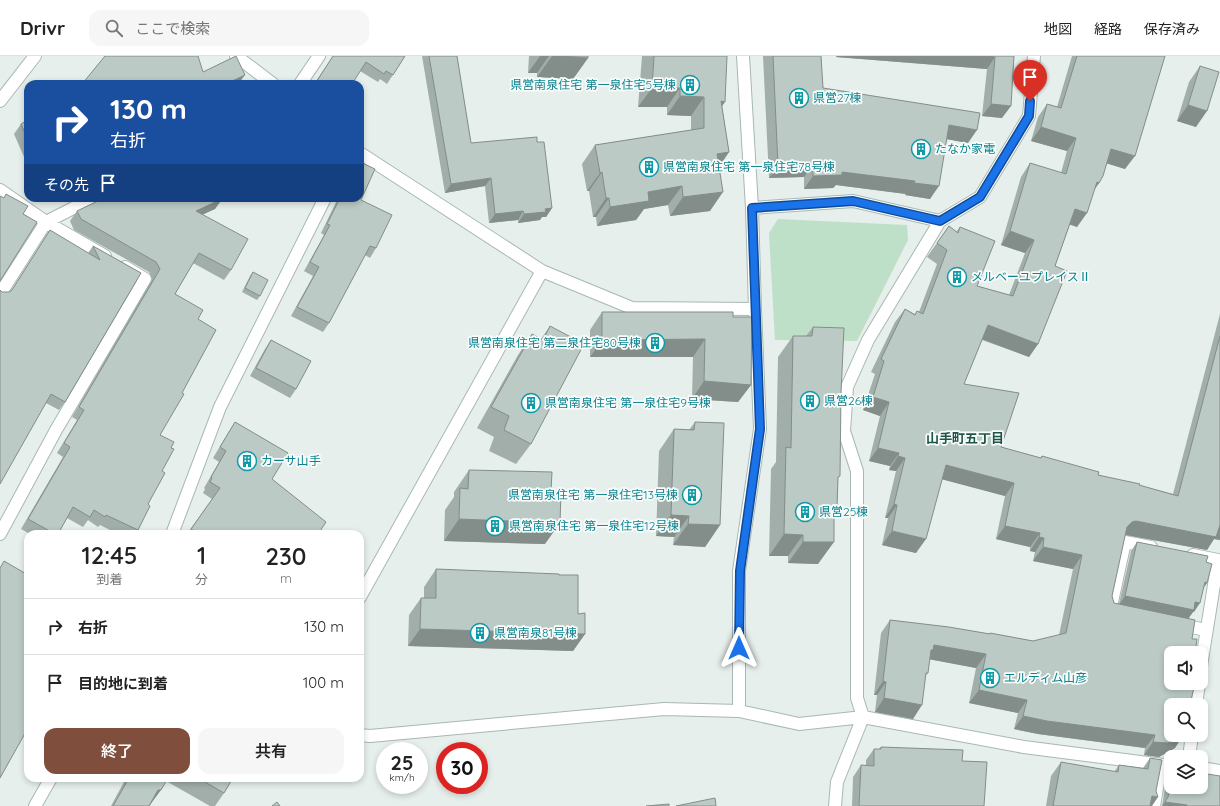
<!DOCTYPE html>
<html lang="ja">
<head>
<meta charset="utf-8">
<style>
  body { margin:0; font-family:Quicksand,"Noto Sans JP",sans-serif; background:#f6f6f6; color:#222; height:100vh; display:flex; flex-direction:column; font-size:15px; white-space:nowrap }
  * { box-sizing:border-box; margin:0 }
  p { font-size:13px; color:#767676 }
  .icon { flex:none; width:22px; height:22px; fill:none; stroke:currentColor; stroke-width:2; stroke-linecap:round; stroke-linejoin:round }
  .map { position:relative; flex:1; overflow:hidden }
  .sheet { position:absolute; left:24px; top:474px; width:340px; height:252px; display:flex; flex-direction:column; background:#fff; border-radius:12px; box-shadow:0 2px 6px #0003 }
  .sheet>* { flex:none }
  .hud { position:absolute; left:24px; top:24px; width:340px; height:122px; border-radius:12px; box-shadow:0 2px 6px #0003; background:#1a4fa0; color:#fff; overflow:hidden }
  .buttons { position:absolute; left:1164px; top:590px; display:grid; gap:8px }
  .buttons a { display:grid; place-items:center; width:44px; height:44px; border-radius:8px; background:#fff; box-shadow:0 2px 6px #0003; font-size:20px }
  .speed { position:absolute; left:376px; top:686px; display:flex; gap:8px; font-size:20px; font-weight:700; text-align:center }
  .speed>* { display:grid; place-content:center; width:52px; height:52px; border-radius:50%; background:#fff; box-shadow:0 2px 6px #0003; line-height:1 }
  .speed small { font-size:10px; font-weight:400 }
  .speed .limit { border:6px solid #d22; background:#fff; color:#111 }
  .pin { position:absolute; display:grid; place-items:center; width:34px; height:34px; color:#fff; margin:-41px -17px; border-radius:50% 50% 50% 0; rotate:-45deg; box-shadow:0 0 4px #0007 }
  .pin .icon { rotate:45deg }
  .me { position:absolute; width:44px; margin:-22px; rotate:0deg; stroke-linejoin:round; filter:drop-shadow(0 0 3px #0008) }
  .turn { display:flex; align-items:center; gap:14px; height:84px; padding:0 20px; font-size:18px }
  .turn .icon { width:52px; height:52px; stroke-width:2.5 }
  .turn b { display:block; font-size:28px; line-height:34px }
  .then { display:flex; align-items:center; height:38px; padding:0 20px; background:#0003; gap:8px; font-size:15px }
  .eta { display:flex; justify-content:space-evenly; align-items:center; height:68px; text-align:center }
  .eta b { font-size:24px; font-weight:600; line-height:28px }
  .primary-button { display:flex; gap:8px; margin-top:auto; padding:8px 20px }
  .primary-button a { flex:1; height:46px; border-radius:12px; background:#804e3d; color:#fff; font-size:16px; font-weight:600; line-height:46px; text-align:center }
  .primary-button a+a { background:#f6f6f6; color:#222 }
  ul { padding:0; list-style:none }
  li { display:flex; align-items:center; gap:12px; height:56px; padding:0 20px; border-top:1px solid #e0e0e0 }
  li div { flex:1 }
  li b { display:block; font-size:15px }
  li em { font-style:normal }
  header { display:flex; align-items:center; gap:24px; box-sizing:border-box; height:56px; padding:0 20px; background:#fff; border-bottom:1px solid #e0e0e0 }
  header strong { font-size:19px }
  nav { display:flex; gap:22px; margin-inline-start:auto; font-size:14px }
  .search { width:280px; height:36px; background:#f6f6f6; display:flex; align-items:center; gap:10px; box-sizing:border-box; padding:0 14px; border-radius:12px; color:#767676; font-size:15px }
  .map>svg:first-child { display:block }
  .green { fill:#bfe0c8 }
  .lines { fill:none; stroke-linecap:round; stroke-linejoin:round }
  .minor-casing { stroke:#a8b8b2; stroke-width:14 }
  .tertiary-casing { stroke:#a8b8b2; stroke-width:14 }
  .minor { stroke:#fff; stroke-width:12 }
  .tertiary { stroke:#fff; stroke-width:12 }
  .wall { fill:#a1aea9 }
  .shaded-wall { fill:#838d89 }
  .building { fill:#bbcac4; stroke:#838d89 }
  .route-casing { stroke:#114b97; stroke-width:10 }
  .route { stroke:#1a73e8; stroke-width:7 }
  .labels { text-anchor:middle; stroke-width:3.5; stroke-linejoin:round; paint-order:stroke }
  .culture-label { font-size:12px; fill:#0d838f; stroke:#f7fbf9; text-anchor:start }
  .neighbourhood-label { font-size:13px; font-weight:bold; fill:#1f5548; stroke:#f7fbf9 }
</style>
</head>
<body>
<header>
<strong>Drivr</strong>
<div class="search"><svg class="icon" aria-label="search" viewBox="0 0 24 24"><circle cx="10" cy="10" r="6"/><path d="M15 15l6 6"/></svg>ここで検索</div>
<nav><a>地図</a><a>経路</a><a>保存済み</a></nav>
</header>
<div class="map">
<svg width="1220" height="750" viewBox="0 0 1220 750">
  <rect width="100%" height="100%" fill="#e6efeb"/>
  <path class="green" d="M778,163L907,169L908,184L857,285L775,284L769,177Z"/>
  <g class="lines">
    <defs>
      <path id="minor" d="M236,0L273,28
        M300,28L319,0
        M360,97L542,215L632,252L755,253L752,152L743,0
        M0,134L46,166L105,200
        M752,152L853,145L940,165
        M0,238L46,166L93,142
        M755,253L760,373L739,515V655L799,668L863,661L1024,691L1171,710
        M0,478L56,374L145,223L125,211
        M172,478L220,351L325,142
        M1193,499L1218,504L1201,610
        M360,541L542,215
        M1112,556L1110,555L1125,486L1151,491
        M1177,568L1206,574
        M1196,649L1199,627
        M360,679L370,680L664,653L739,655
        M1189,701L1192,679
        M1201,712L1220,715
        M35,750L51,722
        M835,750L837,726L863,661L857,642V415L844,375L847,331L868,284L940,165L980,141L1029,60L1034,0
        M1154,750L1161,709"/>
      <path id="tertiary" d="M0,45L35,0"/>
    </defs>
    <use href="#minor" class="minor-casing"/>
    <use href="#tertiary" class="tertiary-casing"/>
    <use href="#minor" class="minor"/>
    <use href="#tertiary" class="tertiary"/>
  </g>
  <path class="wall" d="M333,0H405L387,28L380,23L378,26L360,15L314,28Z
    M422,0H457L471,87L537,86L552,152L546,161H542L540,164L518,167V164L489,167L485,130L445,137Z
    M529,0H588V2L573,23L537,21V17H528Z
    M642,0H727L722,50L729,96L719,111L710,155L670,160L668,149L644,153L636,164L597,170L596,161H593L589,135H587L582,108L595,89L691,74V60L667,59V51H638Z
    M763,0H821L823,32L968,87L947,83L930,143L905,139L906,138L836,129L833,132L804,133V121L769,122Z
    M836,0H1014L1002,62L982,60L987,13L836,1Z
    M1072,0H1165L1125,113L1107,107L1099,127L1094,134L1077,171L1070,168L1055,210L1038,288L1029,301L982,284L964,328L1001,391L1040,402L1042,400L1098,419L1173,438L1220,258V484L1214,483L1207,494L1125,479L1112,540L1114,547L1119,548L1131,495L1137,486L1206,506L1207,527L1203,532L1194,556H1193L1188,563L1171,679H1183L1175,692L1159,701L1144,699L1145,692L1038,678L1014,673L1018,657L969,647L976,612L929,603L928,617L925,620L913,663L875,656L877,639H874L881,577L890,564L989,578L990,577L1033,585L1059,579L1073,513L1033,505L1035,496L1030,495V491L996,483L1005,440L942,423L916,497L882,489L888,462H885L896,415L889,414L890,410L869,405L880,360L863,354L875,318L871,316L895,266L905,253L915,258L917,255L919,256L937,208L927,201L949,170L956,176L960,171L977,230L1009,239L1025,197L1001,189L1021,121L1030,107L1061,117L1067,95L1031,85L1038,61L1047,48L1057,51Z
    M1200,10L1196,71L1177,65L1189,26Z
    M28,64V110L14,78L21,68Z
    M338,142H360L376,192L370,202L365,199L329,267L323,276L291,260L313,220L304,215L324,179L321,177Z
    M220,147L218,148L215,153L202,158L231,214L224,224L193,207L175,238L198,263L182,337L160,379L171,392L138,474L135,478H118L100,469L98,471L88,464L83,471L67,462L58,478H30L21,473L63,401L57,397L77,364L72,361L152,223L149,216L74,174L70,165L77,155Z
    M50,174L88,197L93,190L141,217L65,346L59,354L46,347L2,236H9L11,235Z
    M253,216L260,240L257,244L242,236L250,220Z
    M602,256L733,261L751,329L738,346L692,343L693,301H590V274Z
    M550,270L531,388L516,408L489,395L494,381L477,372L518,299L532,278L541,283Z
    M813,271L841,337L837,451L834,456L818,508L788,507V500H769L771,413L776,406L778,301L793,280H806Z
    M271,284L296,333L290,342L250,320L265,293Z
    M235,366L272,423L318,478H187L212,443L203,437L205,433L204,432L219,406L213,402L228,377Z
    M695,366L720,469L705,491L673,489L674,481L656,480L659,395L674,373L689,374Z
    M469,414L545,488L444,485L445,454L454,441V436Z
    M436,513L559,519L578,558L585,578L573,595L408,590L409,559L421,542H424V531Z
    M881,691L962,705L984,750H852L853,721L861,709L866,710V704L874,693H879Z
    M1150,702L1152,750H1046L1051,720L1061,706L1114,716L1119,709L1143,712Z
    M1171,714V731L1220,750H1162L1167,720Z
    M126,722H233L224,737L215,750H210L166,725L149,750H111Z"/>
  <path class="shaded-wall" d="M540,0H549L537,17H528Z
    M552,0H560L588,2L573,23L537,21Z
    M837,0H987L995,1L987,13L836,1Z
    M245,19L238,28H226Z
    M652,32H680L667,51H638Z
    M680,40L704,41L691,60L667,59Z
    M721,45L725,46L712,64Z
    M991,48L1011,50L1002,62L982,60Z
    M1188,49L1207,55L1196,71L1177,65Z
    M949,69L977,74L968,87L940,82Z
    M1041,71L1076,82L1067,95L1031,85Z
    M1111,93L1135,100L1125,113L1102,106Z
    M729,96L716,115L717,98Z
    M813,108L804,121L769,122L778,110Z
    M602,116L589,135H587L600,117Z
    M842,116L915,125L906,138L836,129L833,132L804,133L813,120Z
    M491,122L485,130L445,137L451,128Z
    M1097,126L1099,127L1090,140Z
    M914,127L939,130L930,143L905,139Z
    M682,130L668,149L644,153L636,164L597,170L610,151L648,136Z
    M723,136L710,155L670,160L683,141Z
    M219,142H223L215,153L189,165L196,155Z
    M606,142H609L596,161H593Z
    M552,152L546,161H542L540,164L518,167L524,158L545,153Z
    M1075,153L1087,157L1077,171L1065,167Z
    M523,155L518,164L489,167L495,158Z
    M1010,175L1034,184L1025,197L1001,189Z
    M988,269L1038,288L1029,301L979,282Z
    M705,283L693,301H590L602,284Z
    M704,325L751,329L738,346L692,343Z
    M873,341L889,346L880,360L863,354Z
    M878,392L899,397L890,410L869,405Z
    M898,400L905,402L896,415L889,414Z
    M946,409L1014,427L1005,440L937,422Z
    M894,448L897,449L888,462H885Z
    M834,451H837L822,473Z
    M671,459L689,460L674,481L656,480Z
    M459,463L560,467L545,488L444,485Z
    M1136,465L1220,469V484L1214,483L1207,494L1126,479H1122L1127,471L1132,466Z
    M688,468L720,469L705,491L673,489Z
    M1005,470L1040,477L1030,491L996,483Z
    M892,475L926,483L916,497L882,489Z
    M784,478L803,479L788,500H769Z
    M1039,481L1044,482L1035,496L1030,495Z
    M803,486H834L818,508L788,507Z
    M1043,491L1082,499L1073,513L1033,505Z
    M1205,526L1207,527L1201,535Z
    M1125,540L1195,546L1200,547L1194,556H1193L1188,563L1119,549Z
    M420,573L585,578L573,595L408,590Z
    M934,589L986,598L976,612L928,603L921,607Z
    M883,625L886,626L877,639H874Z
    M979,634L1027,644L1018,657L969,647Z
    M884,642L922,649L913,663L875,656Z
    M1023,660L1155,679L1145,692L1038,678L1014,673Z
    M1183,679L1175,692L1159,701L1144,699L1153,686Z
    M158,734H161L150,749H148Z
    M1152,740L1158,741L1152,750H1145Z
    M1165,746L1187,749L1186,750H1162Z"/>
  <path class="building" d="M105,0H198L203,16L236,0L245,19L226,28H82Z
    M333,0H405L393,19L386,15L384,18L366,6L352,28H315Z
    M429,0H457L471,87L537,81V86H544L552,152L545,153L546,156L524,158L523,155L495,158L491,122L451,128Z
    M560,0H588V2Z
    M654,0H727L725,46L721,45L729,96L717,98L723,136L683,141L682,130L648,136L649,145L610,151L609,142H606L602,116L600,117L595,89L704,72V41L680,40V32H652Z
    M773,0H821L823,32L980,57L977,74L949,69L939,130L914,127L915,125L842,116V119L813,120V108L778,110Z
    M987,0H1014L1011,50L991,48L995,1Z
    M1077,0H1165L1135,100L1111,93L1103,120L1099,127L1097,126L1087,157L1075,153L1055,210L1067,215L1038,288L988,269L964,328L1019,337L1001,391L1041,402L1042,400L1099,416L1098,419L1140,428L1139,429L1178,440L1220,280V469L1216,481L1136,465L1132,466L1127,471L1112,540L1114,547L1195,564L1192,583H1197L1195,597H1171V627H1195L1190,649H1171V679H1183L1168,687L1153,686L1155,679L1047,665L1023,660L1027,644L979,634L986,598L934,589L933,594H931L928,617H926L922,649L884,642L886,626L883,625L890,564L949,571L990,578V577L1033,585L1066,577L1082,499L1043,491L1044,482L1039,481L1040,477L1005,470L1014,427L946,409L926,483L892,475L897,449L894,448L905,402L898,400L899,397L878,392L889,346L873,341L884,305L881,303L905,253L915,259L917,255L923,258L947,194L937,187L949,170L958,177L960,171L995,185L977,230L1013,240L1034,184L1010,175L1030,107L1066,118L1076,82L1041,71L1047,48L1061,52Z
    M1200,10L1219,16L1207,55L1188,49Z
    M28,64V84L21,68Z
    M360,106L375,113L361,144L392,159L376,192L370,190L329,267L297,251L319,211L310,206L330,169L327,168L340,142H360Z
    M6,138L28,150L23,158L37,166L0,225V140L4,142Z
    M104,142H221L222,143L196,155L248,183L231,214L199,197L175,238L203,254L198,263L216,274L182,337L184,338L160,379L174,386L171,392L174,393L162,415L165,417L148,448L150,450L138,474L106,459L105,461L94,454L90,461L73,451L58,478H55L28,463L70,391L64,387L84,354L79,351L160,213L156,206L81,163L77,155Z
    M50,174L100,204L93,190L141,217L65,346L51,338L0,428V234L2,236H9L12,234Z
    M253,216L268,224L260,240L245,232Z
    M602,256H733V261H752L751,329L704,325L705,283L602,284Z
    M550,270L584,288L531,388L504,374L509,360L491,351L532,278L543,284Z
    M813,271L844,272L841,337L840,420L838,421L837,451H834V486H803V479L784,478L786,391L791,392L793,280H812Z
    M271,284L311,305L296,333L256,312Z
    M235,366L288,397L272,423L326,466L318,478H199L191,473L220,432L210,426L212,422L211,421L226,395L220,391Z
    M695,366L724,367L720,469L688,468L689,460L671,459L674,373L694,374Z
    M469,414L552,416L551,435L561,436L560,467L459,463L460,432L468,433Z
    M1137,486L1208,500L1206,506L1212,508L1207,527L1205,526L1200,547L1195,546L1194,554L1125,540Z
    M4,505L28,519V672L0,722V512Z
    M436,513L559,518V519H578V558L585,557V578L420,573L421,542H436Z
    M881,691L963,694L962,705L987,706L984,750H859L861,709L874,710V693H881Z
    M1150,702L1162,704L1156,735L1158,741L1152,740L1150,750H1053L1061,706L1118,716L1119,709L1148,713Z
    M1201,717L1220,720V750H1187V749L1165,746L1168,741L1171,726V731H1201Z
    M129,722H168L161,734H158L149,750H113Z
    M198,722H233L224,737Z
    M715,742L716,750H676Z
    M277,746L280,750H272Z
    M669,748V750H646Z"/>
  <g class="lines">
    <defs>
      <path id="route" d="M739,592L740,515L760,373L752,152L853,145L940,165L980,141L1029,60L1030,45"/>
    </defs>
    <use href="#route" class="route-casing"/>
    <use href="#route" class="route"/>
  </g>
  <defs>
    <symbol id="building-ring" viewBox="-11 -11 22 22"><circle r="9.5" fill="#f7fbf9" stroke="#0f9aa8" stroke-width="1.5"/><path d="M-4-6H4V6H1V3H-1V6H-4ZM-2.5-4.3h1.7v1.8h-1.7ZM.8-4.3h1.7v1.8H.8ZM-2.5-1h1.7V.8h-1.7ZM.8-1h1.7V.8H.8Z" fill="#0f9aa8"/></symbol>
  </defs>
  <g fill-rule="evenodd">
    <use href="#building-ring" x="679" y="18" width="22" height="22"/>
    <use href="#building-ring" x="788" y="31" width="22" height="22"/>
    <use href="#building-ring" x="910" y="82" width="22" height="22"/>
    <use href="#building-ring" x="638" y="100" width="22" height="22"/>
    <use href="#building-ring" x="946" y="210" width="22" height="22"/>
    <use href="#building-ring" x="644" y="276" width="22" height="22"/>
    <use href="#building-ring" x="799" y="334" width="22" height="22"/>
    <use href="#building-ring" x="520" y="336" width="22" height="22"/>
    <use href="#building-ring" x="236" y="394" width="22" height="22"/>
    <use href="#building-ring" x="681" y="428" width="22" height="22"/>
    <use href="#building-ring" x="794" y="445" width="22" height="22"/>
    <use href="#building-ring" x="484" y="459" width="22" height="22"/>
    <use href="#building-ring" x="469" y="566" width="22" height="22"/>
    <use href="#building-ring" x="979" y="611" width="22" height="22"/>
  </g>
  <g class="labels">
    <g class="culture-label">
      <text x="676" y="33" text-anchor="end">県営南泉住宅 第一泉住宅5号棟</text>
      <text x="813" y="46">県営27棟</text>
      <text x="935" y="97">たなか家電</text>
      <text x="663" y="115">県営南泉住宅 第一泉住宅78号棟</text>
      <text x="971" y="225">メルベーユプレイスⅡ</text>
      <text x="641" y="291" text-anchor="end">県営南泉住宅 第二泉住宅80号棟</text>
      <text x="824" y="349">県営26棟</text>
      <text x="545" y="351">県営南泉住宅 第一泉住宅9号棟</text>
      <text x="261" y="409">カーサ山手</text>
      <text x="678" y="443" text-anchor="end">県営南泉住宅 第一泉住宅13号棟</text>
      <text x="819" y="460">県営25棟</text>
      <text x="509" y="474">県営南泉住宅 第一泉住宅12号棟</text>
      <text x="494" y="581">県営南泉81号棟</text>
      <text x="1004" y="626">エルディム山彦</text>
    </g>
    <g class="neighbourhood-label">
      <text x="965" y="387">山手町五丁目</text>
    </g>
  </g>
</svg>
<div class="buttons">
<a><svg class="icon" aria-label="sound" viewBox="0 0 24 24"><path d="M4 9h4l5-4v14l-5-4H4zM17 9q2 3 0 6"/></svg></a>
<a><svg class="icon" aria-label="search" viewBox="0 0 24 24"><circle cx="10" cy="10" r="6"/><path d="M15 15l6 6"/></svg></a>
<a><svg class="icon" aria-label="layers" viewBox="0 0 24 24"><path d="M12 4l9 5-9 5-9-5zM3 14l9 5 9-5"/></svg></a>
</div>
<div class="speed"><div>25<small>km/h</small></div><div class="limit">30</div></div>
<div class="pin" style="left:1030px;top:45px;background:#d93025"><svg class="icon" aria-label="arrive" viewBox="0 0 24 24"><path d="M6 21V4h12l-3 4 3 4H6"/></svg></div>
<svg class="me" style="left:739px;top:592px" viewBox="-20 -20 40 40"><path d="M0-17L14 15 0 8-14 15z" fill="#1a73e8" stroke="#fff" stroke-width="4"/></svg>
<div class="hud">
<div class="turn"><svg class="icon" aria-label="right" viewBox="0 0 24 24"><path d="M7 20v-9h11M14 6l5 5-5 5"/></svg><div><b>130 m</b>右折</div></div>
<div class="then">その先<svg class="icon" aria-label="arrive" viewBox="0 0 24 24"><path d="M6 21V4h12l-3 4 3 4H6"/></svg></div>
</div>
<section class="sheet">
<div class="eta">
<div><b>12:45</b><p>到着</p></div>
<div><b>1</b><p>分</p></div>
<div><b>230</b><p>m</p></div>
</div>
<ul>
<li><svg class="icon" aria-label="right" viewBox="0 0 24 24"><path d="M7 20v-9h11M14 6l5 5-5 5"/></svg><div><b>右折</b></div><em>130 m</em></li>
<li><svg class="icon" aria-label="arrive" viewBox="0 0 24 24"><path d="M6 21V4h12l-3 4 3 4H6"/></svg><div><b>目的地に到着</b></div><em>100 m</em></li>
</ul>
<div class="primary-button"><a>終了</a><a>共有</a></div>
</section>
</div>
</body>
</html>
